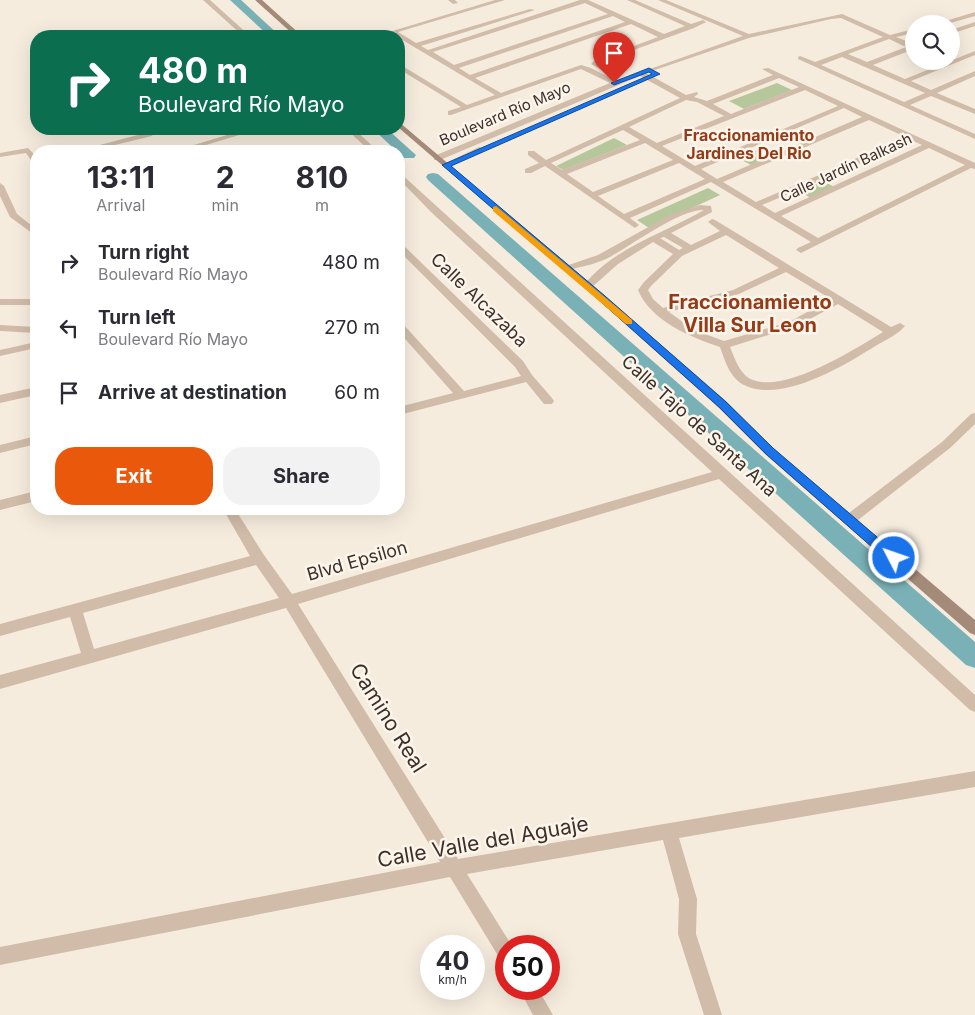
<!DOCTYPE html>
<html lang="en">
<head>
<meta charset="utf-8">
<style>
  body { margin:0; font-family:Inter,sans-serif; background:#f2f2f3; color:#2b2b33; height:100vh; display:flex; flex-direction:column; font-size:19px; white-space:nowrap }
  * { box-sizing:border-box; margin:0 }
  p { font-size:16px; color:#7c7c81 }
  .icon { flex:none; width:28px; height:28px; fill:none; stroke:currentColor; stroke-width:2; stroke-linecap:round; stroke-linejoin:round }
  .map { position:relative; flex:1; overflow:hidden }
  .side { position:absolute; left:30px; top:145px; width:375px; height:370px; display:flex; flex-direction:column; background:#fff; border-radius:20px; box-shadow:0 5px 20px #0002 }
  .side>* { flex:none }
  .guide { position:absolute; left:30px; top:30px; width:375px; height:105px; border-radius:20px; box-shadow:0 5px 20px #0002; background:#0b6e4f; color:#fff; overflow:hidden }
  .buttons { position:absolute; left:905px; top:15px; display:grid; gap:10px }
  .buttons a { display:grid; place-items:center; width:55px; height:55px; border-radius:50%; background:#fff; box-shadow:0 5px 20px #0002; font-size:25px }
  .speed { position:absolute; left:420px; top:935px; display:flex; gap:10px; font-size:25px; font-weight:700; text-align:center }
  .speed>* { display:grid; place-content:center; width:65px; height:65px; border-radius:50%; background:#fff; box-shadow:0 5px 20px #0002; line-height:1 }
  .speed small { font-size:12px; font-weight:400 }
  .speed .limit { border:8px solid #d22; background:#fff; color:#111 }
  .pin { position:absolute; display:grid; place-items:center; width:42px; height:42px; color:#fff; margin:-51px -21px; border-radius:50% 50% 50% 0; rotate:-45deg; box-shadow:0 0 5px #0007 }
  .pin .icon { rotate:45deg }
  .me { position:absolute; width:55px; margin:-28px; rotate:311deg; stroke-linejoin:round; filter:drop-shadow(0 0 4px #0008) }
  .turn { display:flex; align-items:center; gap:18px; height:105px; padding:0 25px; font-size:22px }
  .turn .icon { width:65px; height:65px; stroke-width:2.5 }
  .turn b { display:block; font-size:35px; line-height:42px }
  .eta { display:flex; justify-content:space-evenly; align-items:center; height:85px; text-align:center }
  .eta b { font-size:30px; font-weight:700; line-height:35px }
  .button { display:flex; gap:10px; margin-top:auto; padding:10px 25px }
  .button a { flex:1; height:58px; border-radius:20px; background:#ea580c; color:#fff; font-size:20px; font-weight:700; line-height:58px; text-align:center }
  .button a+a { background:#f2f2f3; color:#2b2b33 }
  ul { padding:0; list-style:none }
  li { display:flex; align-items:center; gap:15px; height:65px; padding:0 25px }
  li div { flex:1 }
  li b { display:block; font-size:19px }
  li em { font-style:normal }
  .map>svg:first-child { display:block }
  .green { fill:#b7c79c }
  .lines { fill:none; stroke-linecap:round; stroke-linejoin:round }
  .river { fill:#79b1b6; fill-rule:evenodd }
  .street { fill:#d0bca8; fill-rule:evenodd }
  .secondary { fill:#a48b79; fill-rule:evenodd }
  .route { fill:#1a73e8; stroke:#114b97 }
  .slow { fill:#f59e0b }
  .labels { text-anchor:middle; stroke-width:5; stroke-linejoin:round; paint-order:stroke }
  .far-street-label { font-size:15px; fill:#3c3029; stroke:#fcf5ec }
  .far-quarter-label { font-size:16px; font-weight:bold; fill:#953b18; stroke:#fcf5ec }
  .street-label { font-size:18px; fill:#3c3029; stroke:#fcf5ec }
  .quarter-label { font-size:20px; font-weight:bold; fill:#953b18; stroke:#fcf5ec }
  .near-street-label { font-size:21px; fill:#3c3029; stroke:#fcf5ec }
</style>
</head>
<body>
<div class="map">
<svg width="975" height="1015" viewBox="0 0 975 1015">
  <rect width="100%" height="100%" fill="#f6ecde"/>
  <path class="green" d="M777,83L792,90L744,109L729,101Z
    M614,138L627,145L563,170L556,166Z
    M762,148L775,155L751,165L738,158Z
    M823,181L838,189L814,200L799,191Z
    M708,188L720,195L649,228L637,220Z"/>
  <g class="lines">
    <path class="river" d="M230,0H241L280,36H269Z
      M373,129H387L416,155L414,158H404Z
      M433,173L438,174L975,642V668L966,665L428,180L426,177L428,174Z"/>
    <path class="street" d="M203,0H210L250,36H243Z
      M448,0H455L458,3L453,4Z
      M495,0H505L398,32L416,43L530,9L535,10L421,46L428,50L580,0H588L664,34L685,26L627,0H635L691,24L703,20L706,22L694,28L598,63L609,70V72L607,73L591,64L594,61L658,37L631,24L475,78L501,93L581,65L591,68L616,81L743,36L658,0H666L749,34L842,14L890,35L914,29V33L896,37L914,44V49L873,65L905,79L975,51V55L911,81L931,90L975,71V76L937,93L975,109V114L931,96L910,105L975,134V139L798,59V57L800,56L815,62L883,37L841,18L831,19L749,38L646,73L686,95L697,92L698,94L694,97L707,101L773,75L762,69L768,68L975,163V169L971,168L801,253L796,250L798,248L811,242L711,182L630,218L639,225L635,228L545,166L531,173H525V169L539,163L528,155V151H534L546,160L680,98L640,76L440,160H434V156L610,83L581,69L451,115H448V111L461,107L399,69V64L467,105L495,95L399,38V36L392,34L376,36ZM585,3L608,14L454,65L433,52ZM613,16L625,22L470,75L459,68ZM889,39L906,47L867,62L848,54ZM842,57L925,93L904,102L821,65ZM779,78L799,87L731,114L713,104ZM805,90L838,106L695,166L662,146ZM686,100L697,102L724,116L657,143L629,127ZM844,108L862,117L717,179L701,169ZM869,120L903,136L840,166L756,202L723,182ZM623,130L640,140L562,170L551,163ZM909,139L922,145L775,213L762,205L846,170ZM645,143L673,160L593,192L567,174ZM929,148L965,165L818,238L781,216ZM679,163L705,179L624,214L598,196Z
      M975,12V16L947,24H936Z
      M975,22V26L951,34V30Z
      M247,129H259L186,151H174Z
      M346,129H354L378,151H370Z
      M149,132L153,134L152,136L90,151H77Z
      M479,147L486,149L449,167L442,165Z
      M28,148L36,156V163H33L26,153L0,157V153Z
      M399,172L975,695V712L970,710L719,479L298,604L458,859L975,771V787L679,838L697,899L696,934L722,1015H704L678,934L679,899L663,840L467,874L512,946H506V962L500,959L450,877L0,965V947L440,862L286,608L0,689V675L81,653L70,617L0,636V624L250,556L223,509H235L264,555L292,594L712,472L431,212L399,179ZM256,565L279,598L94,649L83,613Z
      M0,183L4,186L17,214L36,229V236L10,217L0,196Z
      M700,205L711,206L712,212L671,233L691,245L720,231L708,222L712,219L715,220L891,327L900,323L905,326C898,334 886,340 877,345C845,365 782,404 744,385C730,378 725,361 720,347C690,337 651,321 638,290L644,282L673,254L653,242L618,264L591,288L588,289L583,286C614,247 663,234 704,210C679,209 630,247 606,259C593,265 579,267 565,271L560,268L598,255L670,215ZM726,235L779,268L733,290L663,308L653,299L648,290L651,286L682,256ZM664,237L683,248L679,250L660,238ZM786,272L831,299L789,322L724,341L694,330L669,312L739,294ZM838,304L883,332C855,349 786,393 753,380C740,375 735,359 730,347L797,326Z
      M399,243L402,244L523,361L532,375L552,398L554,401L552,404H544L526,382L399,415V407L453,393L399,332V323L403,324L464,391L521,376L515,367L399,251Z
      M0,299H36V305H0Z
      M0,325L36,327V333L0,331Z
      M36,342V348L0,356V350Z
      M36,387V395L0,403V395Z
      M975,413V424L950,448L853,524H845L843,520L845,516L942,442L971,414Z
      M36,436V444L0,453V445Z
      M36,491V501L0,510V500Z
      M519,989H538L553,1015H533Z"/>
    <path class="secondary" d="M255,0H262L302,36H295Z
      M399,122L591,284L726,401L773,448L975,620V635L970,633L765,454L718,407L585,288L399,128Z"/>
  </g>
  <path class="route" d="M649,68L660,74L451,166L605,296L726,402L773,448L898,555L900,558L898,562H889L766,454L719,407L599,300L442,165L652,74L649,72L614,85L611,83Z"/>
  <path class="slow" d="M496,206L632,320V324H626L493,211V207Z"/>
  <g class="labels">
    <g class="far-street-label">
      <text transform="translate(505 114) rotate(-23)" y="5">Boulevard Río Mayo</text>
      <text transform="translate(846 168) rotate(-25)" y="5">Calle Jardín Balkash</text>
    </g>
    <g class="far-quarter-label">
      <text x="749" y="141">Fraccionamiento<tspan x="749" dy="18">Jardines Del Rio</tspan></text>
    </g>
    <g class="street-label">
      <text transform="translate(479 300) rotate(44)" y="6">Calle Alcazaba</text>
      <text transform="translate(699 426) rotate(42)" y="6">Calle Tajo de Santa Ana</text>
      <text transform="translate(357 561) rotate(-16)" y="6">Blvd Epsilon</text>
    </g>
    <g class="quarter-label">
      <text x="750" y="309">Fraccionamiento<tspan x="750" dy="23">Villa Sur Leon</tspan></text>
    </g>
    <g class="near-street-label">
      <text transform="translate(388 718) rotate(58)" y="7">Camino Real</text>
      <text transform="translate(483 842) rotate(-10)" y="7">Calle Valle del Aguaje</text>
    </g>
  </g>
</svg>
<div class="buttons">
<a><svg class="icon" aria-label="search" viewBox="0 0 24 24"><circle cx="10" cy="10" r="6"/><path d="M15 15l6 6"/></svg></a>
</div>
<div class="speed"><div>40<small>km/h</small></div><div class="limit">50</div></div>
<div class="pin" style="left:614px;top:83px;background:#d93025"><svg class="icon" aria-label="arrive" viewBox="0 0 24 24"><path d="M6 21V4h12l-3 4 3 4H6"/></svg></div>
<svg class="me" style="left:894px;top:558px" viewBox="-20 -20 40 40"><circle r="17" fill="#1a73e8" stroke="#fff" stroke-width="3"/><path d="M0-11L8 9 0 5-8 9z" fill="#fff"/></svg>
<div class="guide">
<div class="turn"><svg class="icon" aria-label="right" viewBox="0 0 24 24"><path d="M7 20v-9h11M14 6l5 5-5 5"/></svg><div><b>480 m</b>Boulevard Río Mayo</div></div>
</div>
<section class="side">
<div class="eta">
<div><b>13:11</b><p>Arrival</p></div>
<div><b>2</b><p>min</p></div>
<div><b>810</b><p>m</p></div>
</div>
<ul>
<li><svg class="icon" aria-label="right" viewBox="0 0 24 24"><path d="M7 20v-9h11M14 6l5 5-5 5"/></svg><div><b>Turn right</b><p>Boulevard Río Mayo</p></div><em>480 m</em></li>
<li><svg class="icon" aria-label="left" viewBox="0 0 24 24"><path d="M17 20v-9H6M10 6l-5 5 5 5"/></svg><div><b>Turn left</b><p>Boulevard Río Mayo</p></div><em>270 m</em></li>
<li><svg class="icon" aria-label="arrive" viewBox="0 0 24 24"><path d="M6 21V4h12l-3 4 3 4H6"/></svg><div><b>Arrive at destination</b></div><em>60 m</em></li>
</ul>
<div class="button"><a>Exit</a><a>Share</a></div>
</section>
</div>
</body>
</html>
